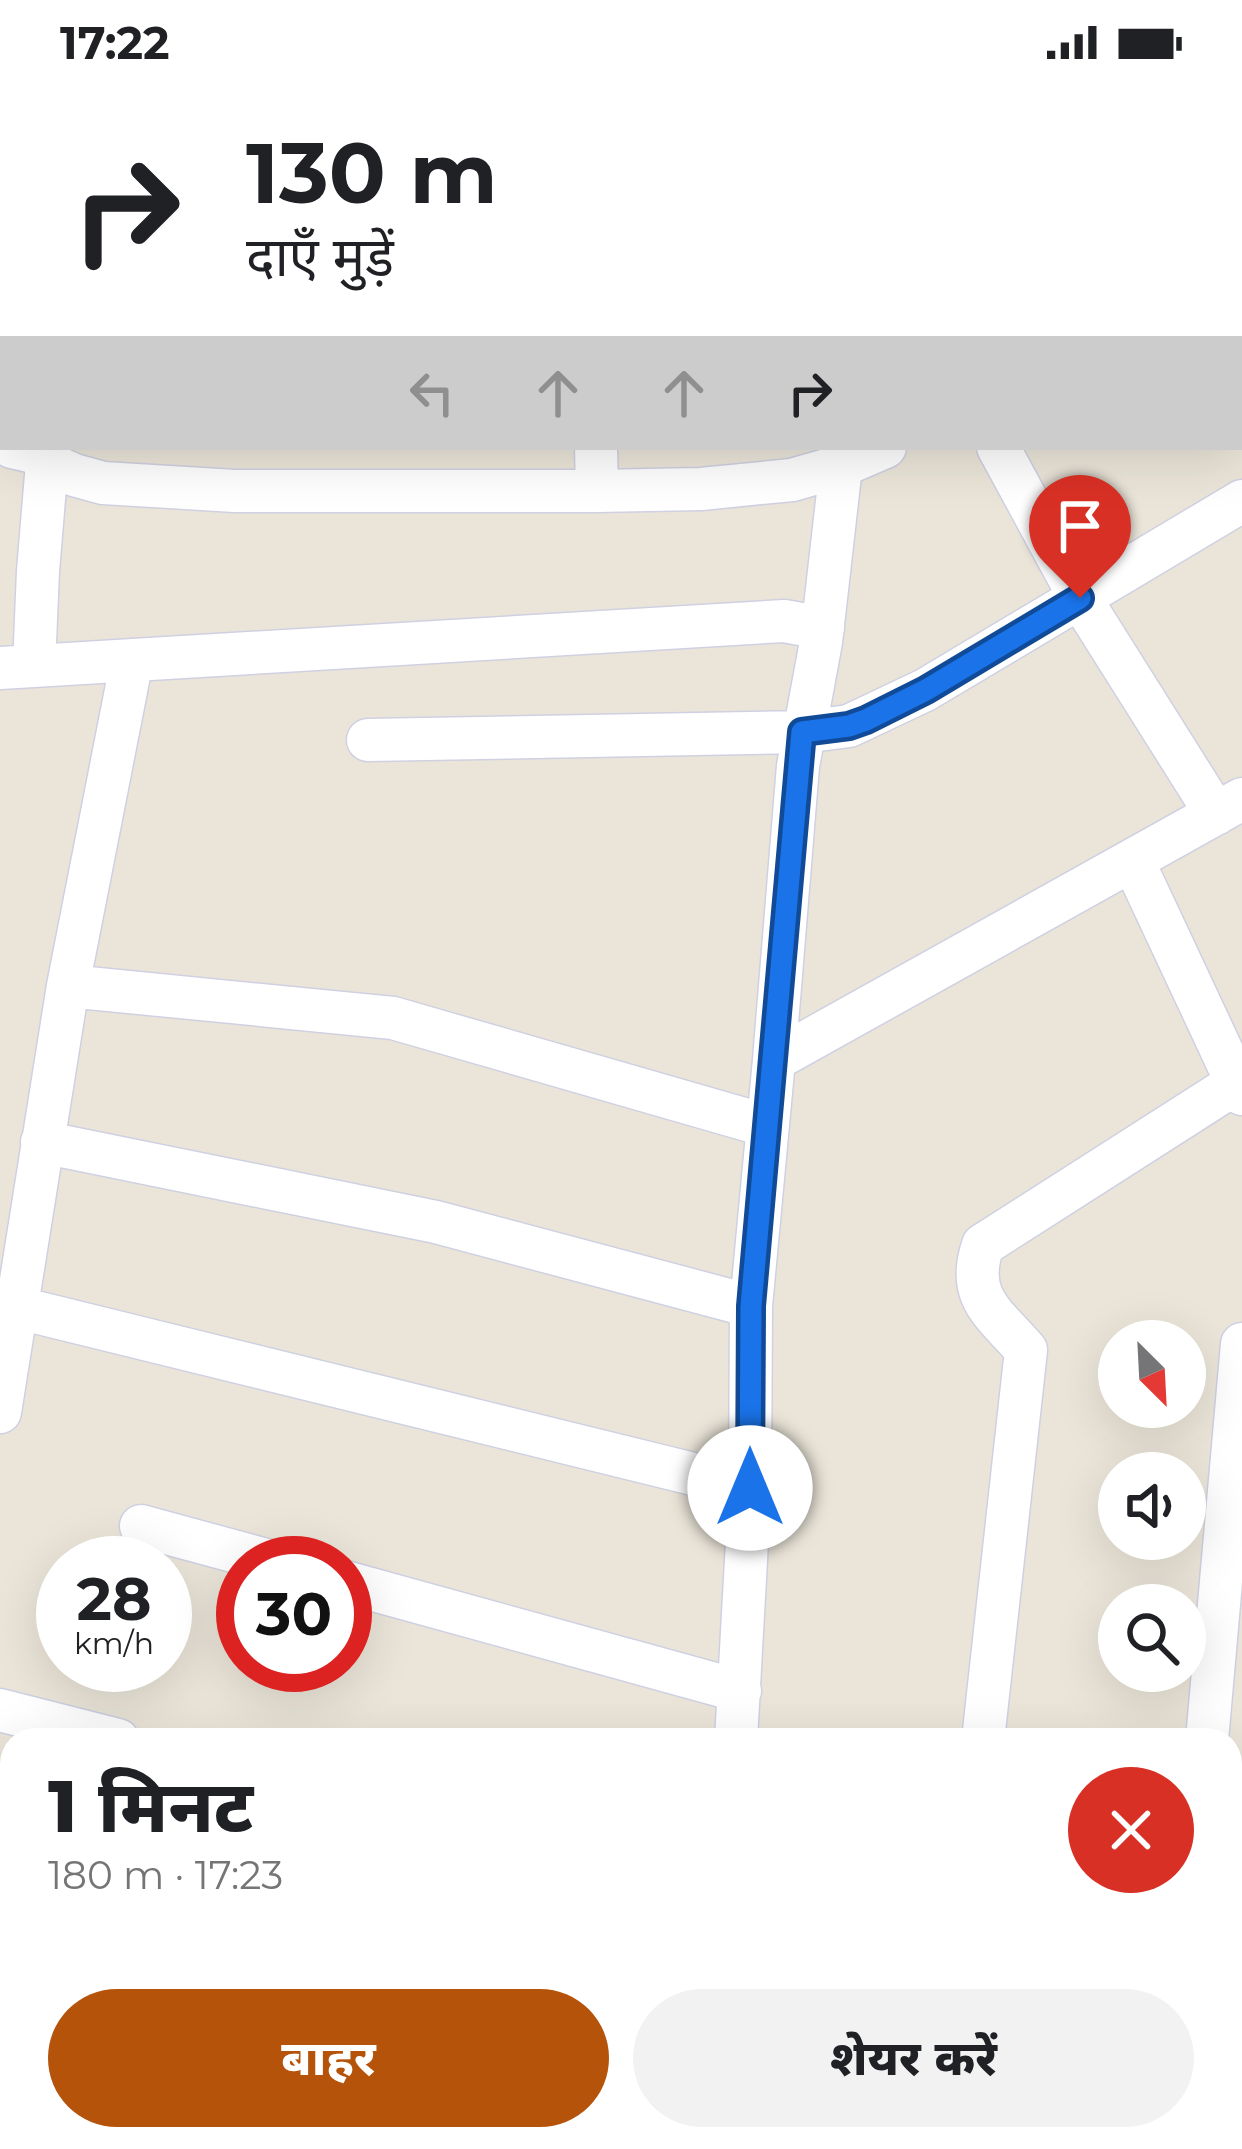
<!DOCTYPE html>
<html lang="hi">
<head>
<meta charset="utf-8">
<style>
  body { margin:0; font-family:Montserrat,"Noto Sans Devanagari",sans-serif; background:#f2f2f2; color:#202124; height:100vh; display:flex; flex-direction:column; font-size:45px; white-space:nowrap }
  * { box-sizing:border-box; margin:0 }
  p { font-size:39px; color:#757577 }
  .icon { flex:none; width:66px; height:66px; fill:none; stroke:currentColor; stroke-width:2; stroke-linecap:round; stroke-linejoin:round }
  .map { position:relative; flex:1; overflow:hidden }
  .details { position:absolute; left:0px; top:1644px; width:1242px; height:423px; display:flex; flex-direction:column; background:#fff; border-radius:36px 36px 0 0; box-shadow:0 12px 48px #0002 }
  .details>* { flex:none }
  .hud { position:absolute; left:0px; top:0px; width:1242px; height:366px; box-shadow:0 12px 48px #0002; background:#fff; color:#202124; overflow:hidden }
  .needle { width:78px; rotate:156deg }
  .tools { position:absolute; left:1098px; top:1236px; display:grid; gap:24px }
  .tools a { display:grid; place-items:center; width:108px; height:108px; border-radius:50%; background:#fff; box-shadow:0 12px 48px #0002; font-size:60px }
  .speed { position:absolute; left:36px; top:1452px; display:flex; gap:24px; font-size:60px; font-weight:700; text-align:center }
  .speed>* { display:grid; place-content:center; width:156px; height:156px; border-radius:50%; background:#fff; box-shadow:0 12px 48px #0002; line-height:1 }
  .speed small { font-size:30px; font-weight:400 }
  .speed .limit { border:18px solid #d22; background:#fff; color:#111 }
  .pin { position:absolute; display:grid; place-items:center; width:102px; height:102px; color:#fff; margin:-123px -51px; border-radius:50% 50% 50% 0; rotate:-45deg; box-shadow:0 0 12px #0007 }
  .pin .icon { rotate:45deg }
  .me { position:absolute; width:132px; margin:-66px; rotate:0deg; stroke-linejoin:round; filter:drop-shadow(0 0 9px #0008) }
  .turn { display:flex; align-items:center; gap:42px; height:252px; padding:0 48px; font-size:54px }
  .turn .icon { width:156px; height:156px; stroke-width:2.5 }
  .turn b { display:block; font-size:84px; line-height:102px }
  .lanes { display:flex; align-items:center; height:114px; padding:0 48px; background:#0003; justify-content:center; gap:60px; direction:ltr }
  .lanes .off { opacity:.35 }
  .round { display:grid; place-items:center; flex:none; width:126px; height:126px; border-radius:63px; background:#f2f2f2 }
  .summary { display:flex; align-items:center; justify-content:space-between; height:204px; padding:0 48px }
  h1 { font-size:72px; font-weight:800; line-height:90px }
  .primary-button { display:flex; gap:24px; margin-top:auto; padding:24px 48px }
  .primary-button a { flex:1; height:138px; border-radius:72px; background:#b45309; color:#fff; font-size:48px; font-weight:800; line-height:138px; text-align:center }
  .primary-button a+a { background:#f2f2f2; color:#202124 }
  .status { display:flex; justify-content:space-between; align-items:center; height:84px; padding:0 60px; background:#fff; direction:ltr }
  .status svg { height:33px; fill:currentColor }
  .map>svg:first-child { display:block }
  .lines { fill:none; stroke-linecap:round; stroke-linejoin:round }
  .street-casing { stroke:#cfd1e2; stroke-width:45 }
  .street { stroke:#fff; stroke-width:42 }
  .route-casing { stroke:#114b97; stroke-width:30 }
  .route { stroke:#1a73e8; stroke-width:21 }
</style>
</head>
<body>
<div class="status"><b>17:22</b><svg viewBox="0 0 49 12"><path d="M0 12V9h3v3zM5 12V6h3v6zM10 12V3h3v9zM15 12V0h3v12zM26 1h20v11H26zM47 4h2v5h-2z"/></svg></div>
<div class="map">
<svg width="1242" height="2065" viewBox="0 0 1242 2065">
  <rect width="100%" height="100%" fill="#ebe5d9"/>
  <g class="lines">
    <defs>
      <path id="street" d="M67,0L68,3
        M330,0L366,3
        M779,0L781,3
        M1060,3L1065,0
        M0,100H3
        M1239,137L1242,135
        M0,218H3
        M12,363L34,368L47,379L74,391L103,399L235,407H597L701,405L792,396L841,382L885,363
        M596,363L597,407
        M998,363L1080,514L1216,730
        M34,582L38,487L47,379
        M0,584L784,537L823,544
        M368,656L803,648L849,642L925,606L1242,417
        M1133,777L1242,1010
        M68,902L393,934L768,1042
        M774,976L1242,715
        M42,1058L436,1138L751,1222
        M15,1223L750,1404
        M0,1328L68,902L132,576
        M141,1442L277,1479
        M345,1498L740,1607
        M0,1626L118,1656
        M736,1656L750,1404L751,1222L774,976L798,682L821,558L841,382
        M983,1656L1026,1266C994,1229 965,1213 983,1161L1238,998
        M1207,1656L1242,1260
        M0,1836L12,1838
        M679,2065L681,2055
        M1193,2065L1194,2055"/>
    </defs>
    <use href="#street" class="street-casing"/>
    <use href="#street" class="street"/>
  </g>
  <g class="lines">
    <defs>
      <path id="route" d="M750,1404L751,1222L802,648L849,642L866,636L926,606L1080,514"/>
    </defs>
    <use href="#route" class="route-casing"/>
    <use href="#route" class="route"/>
  </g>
</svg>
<div class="tools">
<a><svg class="needle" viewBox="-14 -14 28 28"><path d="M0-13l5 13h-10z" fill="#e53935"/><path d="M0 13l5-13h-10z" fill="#757577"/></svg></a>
<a><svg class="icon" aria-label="sound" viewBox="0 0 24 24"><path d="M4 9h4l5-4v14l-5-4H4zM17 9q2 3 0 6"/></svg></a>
<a><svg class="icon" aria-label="search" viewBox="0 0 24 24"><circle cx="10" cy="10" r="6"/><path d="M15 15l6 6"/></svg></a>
</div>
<div class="speed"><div>28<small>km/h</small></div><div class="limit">30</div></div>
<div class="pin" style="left:1080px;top:514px;background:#d93025"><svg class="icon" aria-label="arrive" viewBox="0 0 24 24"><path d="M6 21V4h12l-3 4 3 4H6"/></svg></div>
<svg class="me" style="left:750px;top:1404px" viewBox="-20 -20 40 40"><circle r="19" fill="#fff"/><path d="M0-13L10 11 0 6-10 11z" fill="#1a73e8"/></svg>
<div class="hud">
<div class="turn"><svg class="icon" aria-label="right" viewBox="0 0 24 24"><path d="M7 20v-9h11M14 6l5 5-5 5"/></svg><div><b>130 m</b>दाएँ मुड़ें</div></div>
<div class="lanes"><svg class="icon off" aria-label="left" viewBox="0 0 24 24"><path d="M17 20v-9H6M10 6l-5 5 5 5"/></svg><svg class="icon off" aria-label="ahead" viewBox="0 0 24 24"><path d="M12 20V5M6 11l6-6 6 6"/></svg><svg class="icon off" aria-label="ahead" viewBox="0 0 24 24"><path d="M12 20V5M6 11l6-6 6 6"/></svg><svg class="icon" aria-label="right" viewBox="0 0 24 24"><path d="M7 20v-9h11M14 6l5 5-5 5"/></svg></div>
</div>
<section class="details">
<div class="summary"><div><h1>1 मिनट</h1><p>180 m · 17:23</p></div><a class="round" style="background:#d93025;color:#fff"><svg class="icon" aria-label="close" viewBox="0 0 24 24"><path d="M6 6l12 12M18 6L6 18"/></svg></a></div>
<div class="primary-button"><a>बाहर</a><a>शेयर करें</a></div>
</section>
</div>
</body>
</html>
